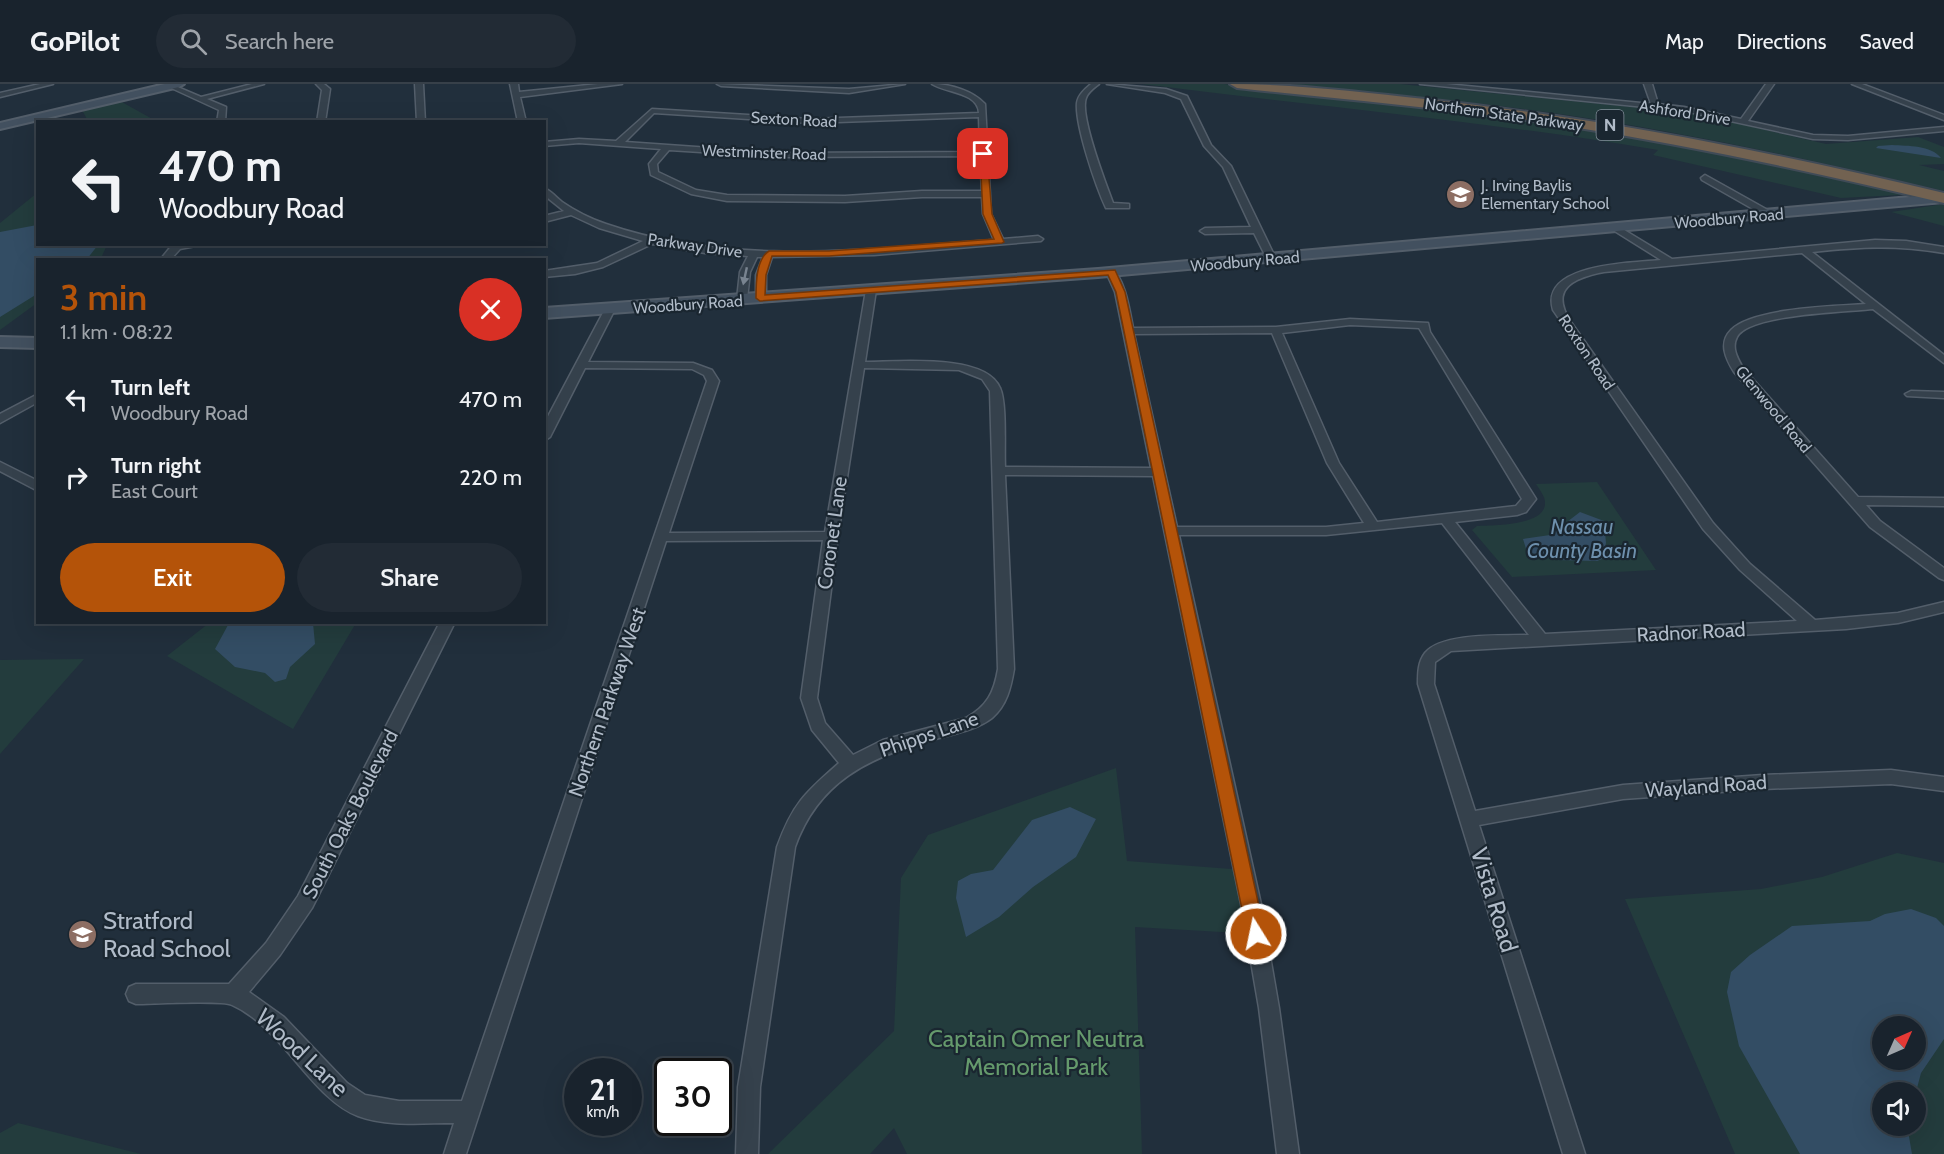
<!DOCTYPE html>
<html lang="en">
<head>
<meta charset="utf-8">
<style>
  body { margin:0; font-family:Cabin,sans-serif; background:#222b35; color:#f1f3f6; height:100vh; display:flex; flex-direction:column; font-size:22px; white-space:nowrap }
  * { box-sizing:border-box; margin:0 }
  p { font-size:20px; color:#9fa4aa }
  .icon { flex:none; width:33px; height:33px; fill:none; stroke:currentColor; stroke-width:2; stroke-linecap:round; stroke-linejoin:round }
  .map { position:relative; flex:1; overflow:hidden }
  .panel { position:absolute; left:36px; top:174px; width:510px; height:366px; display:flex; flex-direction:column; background:#19232d; border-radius:0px; box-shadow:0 6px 24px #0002,0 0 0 2px #374049 }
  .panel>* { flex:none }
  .hud { position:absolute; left:36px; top:36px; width:510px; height:126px; border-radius:0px; box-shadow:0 6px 24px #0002,0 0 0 2px #374049; background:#19232d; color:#f1f3f6; overflow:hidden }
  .needle { width:39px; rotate:45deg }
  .tools { position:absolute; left:1872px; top:932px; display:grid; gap:12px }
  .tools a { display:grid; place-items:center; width:54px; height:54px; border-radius:50%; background:#19232d; box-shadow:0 6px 24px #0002,0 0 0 2px #374049; font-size:30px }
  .speed { position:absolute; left:564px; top:974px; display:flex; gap:12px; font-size:30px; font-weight:700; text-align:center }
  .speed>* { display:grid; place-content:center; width:78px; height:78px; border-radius:50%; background:#19232d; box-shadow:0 6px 24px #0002,0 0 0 2px #374049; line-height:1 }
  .speed small { font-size:15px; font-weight:400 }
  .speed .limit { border:3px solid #111; border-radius:9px; background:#fff; color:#111 }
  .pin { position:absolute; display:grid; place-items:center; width:51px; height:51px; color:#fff; margin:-26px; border-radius:12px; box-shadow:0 3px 9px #0006 }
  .me { position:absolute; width:66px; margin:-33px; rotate:350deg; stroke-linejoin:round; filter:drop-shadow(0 0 4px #0008) }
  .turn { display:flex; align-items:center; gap:21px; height:126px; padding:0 24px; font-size:27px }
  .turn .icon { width:78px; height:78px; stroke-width:2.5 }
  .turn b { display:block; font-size:42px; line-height:51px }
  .round { display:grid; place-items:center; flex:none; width:63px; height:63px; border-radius:32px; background:#222b35 }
  .headline { display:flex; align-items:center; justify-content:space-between; height:102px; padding:0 24px }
  h1 { font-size:36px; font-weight:600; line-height:45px; color:#b45309 }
  .button { display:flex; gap:12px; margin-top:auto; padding:12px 24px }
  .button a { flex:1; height:69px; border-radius:36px; background:#b45309; color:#fff; font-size:24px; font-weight:600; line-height:69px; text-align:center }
  .button a+a { background:#222b35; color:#f1f3f6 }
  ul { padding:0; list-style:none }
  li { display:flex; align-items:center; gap:18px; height:78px; padding:0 24px }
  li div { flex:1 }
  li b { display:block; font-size:22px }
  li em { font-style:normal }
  header { display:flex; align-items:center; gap:36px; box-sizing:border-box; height:84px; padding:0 30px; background:#19232d; border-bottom:2px solid #374049 }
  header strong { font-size:28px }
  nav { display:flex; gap:33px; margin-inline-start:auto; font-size:21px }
  .search { width:420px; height:54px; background:#222b35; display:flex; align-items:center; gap:15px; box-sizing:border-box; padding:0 21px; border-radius:33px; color:#9fa4aa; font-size:22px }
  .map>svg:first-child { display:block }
  .green { fill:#233c3d; fill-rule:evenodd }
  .water { fill:#334d64; fill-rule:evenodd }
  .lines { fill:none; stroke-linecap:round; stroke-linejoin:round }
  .minor-casing { stroke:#535e6a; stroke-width:3 }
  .secondary-casing { stroke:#535e6a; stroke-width:4 }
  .motorway-casing { stroke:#404b57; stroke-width:4 }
  .minor { fill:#35414c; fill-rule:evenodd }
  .secondary { fill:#42505f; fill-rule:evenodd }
  .motorway { fill:#726251; fill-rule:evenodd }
  .oneway { fill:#798490 }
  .route { fill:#b45309; stroke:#753606; stroke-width:1.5 }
  .labels { text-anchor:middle; stroke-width:4.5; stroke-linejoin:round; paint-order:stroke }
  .far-street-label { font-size:16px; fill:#b0bbc8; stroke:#1a2630 }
  .far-poi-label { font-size:16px; fill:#b0bbc8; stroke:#1a2630; text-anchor:start }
  .shield { fill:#1a2630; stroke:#838e9a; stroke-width:1.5 }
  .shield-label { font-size:18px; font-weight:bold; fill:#b0bbc8 }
  .street-label { font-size:20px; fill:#b0bbc8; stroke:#1a2630 }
  .water-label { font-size:21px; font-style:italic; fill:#6e90ad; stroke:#1a2630 }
  .near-street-label { font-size:24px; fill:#b0bbc8; stroke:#1a2630 }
  .near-poi-label { font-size:24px; fill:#b0bbc8; stroke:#1a2630; text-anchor:start }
  .near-park-label { font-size:24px; fill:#659a6c; stroke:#1a2630 }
</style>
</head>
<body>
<header>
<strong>GoPilot</strong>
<div class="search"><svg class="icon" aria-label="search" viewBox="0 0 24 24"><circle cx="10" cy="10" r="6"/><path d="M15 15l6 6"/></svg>Search here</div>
<nav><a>Map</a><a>Directions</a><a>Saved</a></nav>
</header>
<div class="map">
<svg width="1944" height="1070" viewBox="0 0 1944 1070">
  <rect width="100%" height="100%" fill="#212f3c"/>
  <path class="green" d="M1142,0H1224L1381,15L1601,45L1919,110L1841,114L1653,71L1658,66C1486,37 1314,22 1142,0Z
    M1288,0H1400L1692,29L1826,60L1918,53L1944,63V80L1919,81L1944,87V107C1813,76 1680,47 1546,28C1460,16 1374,8 1288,0Z
    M120,17L156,37H88L82,26Z
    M37,109L38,160L107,161L102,172L97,175L38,176L37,219L0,246V139Z
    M1944,120V142L1891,128Z
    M1597,398L1656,486L1512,493L1472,446L1477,442C1493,441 1547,442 1545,418C1545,412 1539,405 1536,400Z
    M209,539H356L293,645L167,572Z
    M84,575L0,670V576Z
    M1116,684L1127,777L1244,786L1256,850L1135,843L1142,1070H907L894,1044L870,1070H768L894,947L901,794L928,751Z
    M1897,769L1944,779V1070H1735L1625,815L1761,805L1822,793ZM1882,942H1916V975H1882ZM1882,1008H1916V1041H1882Z
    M18,1039L141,1070H0V1049Z"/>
  <path class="water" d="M1892,61C1908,62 1931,61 1941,74L1876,64L1878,62Z
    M37,141L38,160L98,161L87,175L38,176L37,210L0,233V148Z
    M1580,428L1604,437L1606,459L1602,475L1597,477L1557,476L1527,468L1523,455L1550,451Z
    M241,538L313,539L315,560L290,583L286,595L275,598L265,589L235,583L215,565L228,541Z
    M1070,723L1096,735L1076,773L1033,803L999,833L966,853L956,814L958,797L971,790L993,786L1032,736Z
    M1911,825L1936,834L1944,842V955L1921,989L1916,1008H1882V1041H1907L1912,1070H1800L1739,962L1727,908L1731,888L1750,871L1792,842L1870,837L1885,830ZM1882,942H1916V975H1882Z"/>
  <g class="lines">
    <defs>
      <path id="minor" d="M40,0H53L0,13V9Z
        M252,0H264L207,15L226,23L225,38H217L219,26L167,2L173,1L201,13Z
        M316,0H324L330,5L325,38H317L322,6Z
        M415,0H423L425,38H417Z
        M510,0H518L519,8L598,0H622L520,13L526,38H518Z
        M717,0L849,5L905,0L849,9L721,2Z
        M932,0C951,0 973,7 985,20L991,130L1003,155L1038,152L1043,155L1041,157L874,171L772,173L766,191V214L761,217L756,214V191L763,173H757L750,188L747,215L742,218L737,215L740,188L748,172L705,169L652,160L603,183L575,190L544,193V187L597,179L643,157L599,144L571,131L544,138V132L564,127L544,111V104C551,107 556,113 562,118C575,127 591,135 606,140C731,183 865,165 994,156L983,130L982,113H922L845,118L727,117L691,110L651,91L649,80L661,65L579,59L544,62V58L579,55L616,57L652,25L810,35L979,29C978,8 946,9 932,0ZM654,29L810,39L979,33L980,68L781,69L625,58ZM669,66L781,73L980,72L982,107H922L845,112L727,111L696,106L658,88L657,80Z
        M1091,0H1099C1094,4 1088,8 1086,14C1079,31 1106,100 1113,119L1129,120V124H1106C1096,103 1075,41 1077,19C1078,11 1085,5 1091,0Z
        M1107,0L1166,5L1187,12L1211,61L1231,82L1276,175L1274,177H1268L1254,149L1205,150L1200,147L1205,144L1251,143L1223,83L1204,62L1181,15L1165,9Z
        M1420,0H1446L1651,20L1644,0H1652L1658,20L1684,23L1741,35L1766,0H1774L1748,37L1813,51L1848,52L1944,43V47L1848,56L1813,55L1684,27Z
        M1852,0H1862L1944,31V36Z
        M1705,91L1773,129L1774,131L1767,133L1702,96L1701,94Z
        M1616,141L1672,175L1875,156L1906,157L1944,163V169C1894,161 1862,163 1812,168L1944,271V279L1873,225C1847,228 1749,230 1737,253C1731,264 1738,275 1743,284L1858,413L1944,414V422L1866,421L1880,437L1944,484V496L1939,494L1870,443L1734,288C1726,275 1718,259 1731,246C1752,224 1835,222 1866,220L1802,169L1604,188C1573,194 1549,205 1571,238L1713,439L1750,480L1815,536L1898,529L1944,518V528L1898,539L1846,545L1451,567L1435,578L1434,600L1475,727L1623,701L1763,691L1891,686L1944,693V707L1891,700L1763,705L1623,715L1479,741L1585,1070H1563L1418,600C1418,589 1418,578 1425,569C1442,548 1504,552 1529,551L1442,439L1326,451H1179L1261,820L1279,924L1299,1070H1277L1259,924L1241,820L1153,392L1005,391L1014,585C1011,603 1007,621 992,634C975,647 952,650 932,656C869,673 818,698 795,763L760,1003L758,1070H736L738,1003L777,763C793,719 805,709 839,679L812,646L801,614L823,456L666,457L466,1070H444L454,1039C423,1039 388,1043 358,1032C312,1015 282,943 232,921C222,916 152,920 136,920L129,917L126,910L129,903L136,900H229L266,859L298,812L440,538H455L312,824L280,871L249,908L284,933L347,999L365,1011L399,1017H462L707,297L704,291L692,285L585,284L550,353L544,357V340L605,225L610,222L615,225L588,278L693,279L712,286L719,297L669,449L825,448L866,206L871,203L876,206L865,278C898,278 986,269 1000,304C1007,319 1004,365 1005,383L1151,384L1115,208L1106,188L1111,185C1125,192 1130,229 1133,244L1276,243L1350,235L1428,239L1430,248L1536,415L1526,428L1517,431L1455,438L1545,550L1797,537L1740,486L1703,445L1553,226C1539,179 1633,179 1661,176L1613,146L1611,144ZM1350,241L1419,244L1522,415L1516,422L1377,438L1339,379L1282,249ZM1272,249L1327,379L1364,439L1326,443H1177L1134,250ZM864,284L959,286L982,295L990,307L998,585C994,609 987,622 966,634L883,656L853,671L825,639L817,614L838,452Z
        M173,160H206L180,165L170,176H160Z
        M1911,307L1944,308V314L1907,312L1905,310Z
        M38,310V318L0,339V330Z
        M0,378L38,397V407L0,387Z"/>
      <path id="secondary" d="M165,0H184L179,3L0,45V39Z
        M1944,110V118L1098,193L544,234V224L1098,185Z
        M0,253L38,254V264L0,263Z"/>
      <path id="motorway" d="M1230,0C1296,0 1360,8 1425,15C1600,34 1773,68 1944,109V119C1819,89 1693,62 1566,42C1457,25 1347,16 1237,4Z"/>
    </defs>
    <use href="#minor" class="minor-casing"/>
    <use href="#secondary" class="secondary-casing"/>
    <use href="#motorway" class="motorway-casing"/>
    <use href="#minor" class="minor"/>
    <use href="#secondary" class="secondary"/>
    <use href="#motorway" class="motorway"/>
  </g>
  <defs><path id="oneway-solid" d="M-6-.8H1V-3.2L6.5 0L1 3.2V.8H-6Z" transform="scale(1.5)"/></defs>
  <use class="oneway" href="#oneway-solid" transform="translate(745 192) rotate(102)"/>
  <path class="route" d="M983,68L987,70L992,130L1004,158L1002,159L829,172H772L766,191L765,211L1115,186L1125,208L1265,850L1263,855L1256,858L1250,855L1247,850L1116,208L1108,191L760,217L756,214C756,200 756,175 769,167H829L994,155L983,130L980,70Z"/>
  <defs>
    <symbol id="school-disc" viewBox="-11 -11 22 22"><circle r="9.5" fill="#8d6e63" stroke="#1a2630"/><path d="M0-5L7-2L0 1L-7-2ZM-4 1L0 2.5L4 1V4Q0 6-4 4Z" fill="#fff"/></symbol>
  </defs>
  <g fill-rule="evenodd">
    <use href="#school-disc" x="1444" y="94" width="33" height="33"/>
    <use href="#school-disc" x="66" y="834" width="33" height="33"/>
  </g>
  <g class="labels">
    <g class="far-street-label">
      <text transform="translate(1685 28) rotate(9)" y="6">Ashford Drive</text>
      <text transform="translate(1504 30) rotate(8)" y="6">Northern State Parkway</text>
      <text transform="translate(794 35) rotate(3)" y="6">Sexton Road</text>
      <text transform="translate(764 68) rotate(2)" y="6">Westminster Road</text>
      <text transform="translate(1729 134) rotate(-5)" y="6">Woodbury Road</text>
      <text transform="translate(695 161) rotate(8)" y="6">Parkway Drive</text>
      <text transform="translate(1245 177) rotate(-5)" y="6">Woodbury Road</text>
      <text transform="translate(688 220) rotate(-4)" y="6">Woodbury Road</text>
      <text transform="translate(1587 268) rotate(56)" y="6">Roxton Road</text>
      <text transform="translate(1774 325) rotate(50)" y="6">Glenwood Road</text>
    </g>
    <g class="far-poi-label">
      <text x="1481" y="107">J. Irving Baylis<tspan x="1481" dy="18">Elementary School</tspan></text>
    </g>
    <rect class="shield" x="1596.5" y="26" width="27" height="30" rx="4.5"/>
    <g class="shield-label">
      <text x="1610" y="47">N</text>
    </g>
    <g class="street-label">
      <text transform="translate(832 449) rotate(-82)" y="7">Coronet Lane</text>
      <text transform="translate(1691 548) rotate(-3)" y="7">Radnor Road</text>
      <text transform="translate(607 618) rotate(-71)" y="7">Northern Parkway West</text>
      <text transform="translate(929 650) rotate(-19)" y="7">Phipps Lane</text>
      <text transform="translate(1706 702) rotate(-4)" y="7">Wayland Road</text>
      <text transform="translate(350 730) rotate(-63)" y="7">South Oaks Boulevard</text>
    </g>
    <g class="water-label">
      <text x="1582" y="450">Nassau<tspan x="1582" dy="24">County Basin</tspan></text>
    </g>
    <g class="near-street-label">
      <text transform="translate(1494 816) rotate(73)" y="8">Vista Road</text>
      <text transform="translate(302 969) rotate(43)" y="8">Wood Lane</text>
    </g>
    <g class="near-poi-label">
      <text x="103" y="845">Stratford<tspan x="103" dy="28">Road School</tspan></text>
    </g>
    <g class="near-park-label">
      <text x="1036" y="963">Captain Omer Neutra<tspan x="1036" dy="28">Memorial Park</tspan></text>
    </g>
  </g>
</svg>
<div class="tools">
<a><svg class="needle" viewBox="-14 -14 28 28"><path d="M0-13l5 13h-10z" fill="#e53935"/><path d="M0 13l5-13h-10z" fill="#9fa4aa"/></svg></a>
<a><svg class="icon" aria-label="sound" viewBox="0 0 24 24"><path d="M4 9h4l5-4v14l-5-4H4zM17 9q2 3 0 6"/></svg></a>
</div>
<div class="speed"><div>21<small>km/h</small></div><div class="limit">30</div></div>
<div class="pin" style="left:983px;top:70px;background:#d93025"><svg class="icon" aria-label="arrive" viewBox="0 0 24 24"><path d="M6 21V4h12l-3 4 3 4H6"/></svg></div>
<svg class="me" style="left:1256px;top:850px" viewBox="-20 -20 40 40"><circle r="17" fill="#b45309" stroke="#fff" stroke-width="3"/><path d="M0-11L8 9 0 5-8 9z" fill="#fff"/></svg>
<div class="hud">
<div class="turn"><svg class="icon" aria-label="left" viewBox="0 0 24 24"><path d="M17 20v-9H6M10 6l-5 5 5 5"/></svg><div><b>470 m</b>Woodbury Road</div></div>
</div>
<section class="panel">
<div class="headline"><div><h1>3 min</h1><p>1.1 km · 08:22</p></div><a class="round" style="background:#d93025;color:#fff"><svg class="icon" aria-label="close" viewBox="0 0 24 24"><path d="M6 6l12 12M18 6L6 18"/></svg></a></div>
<ul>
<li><svg class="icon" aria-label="left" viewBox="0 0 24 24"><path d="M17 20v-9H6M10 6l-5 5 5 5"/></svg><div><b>Turn left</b><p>Woodbury Road</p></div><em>470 m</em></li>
<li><svg class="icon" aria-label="right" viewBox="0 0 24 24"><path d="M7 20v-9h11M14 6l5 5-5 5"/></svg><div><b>Turn right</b><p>East Court</p></div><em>220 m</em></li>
</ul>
<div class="button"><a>Exit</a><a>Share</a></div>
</section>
</div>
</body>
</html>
